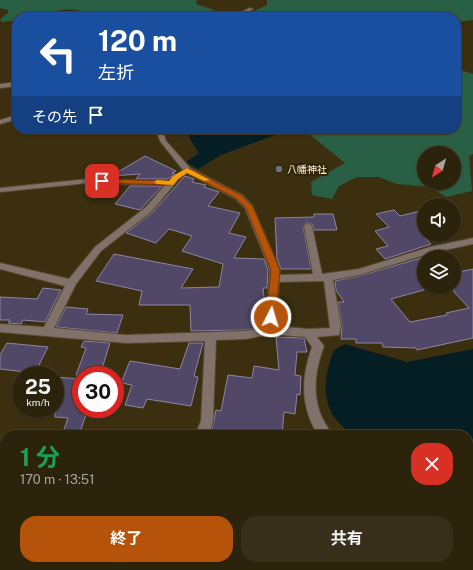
<!DOCTYPE html>
<html lang="ja">
<head>
<meta charset="utf-8">
<style>
  body { margin:0; font-family:"Public Sans","Noto Sans JP",sans-serif; background:#382f1a; color:#f1f3f6; height:100vh; display:flex; flex-direction:column; font-size:15px; white-space:nowrap }
  * { box-sizing:border-box; margin:0 }
  p { font-size:13px; color:#a6a49d }
  .icon { flex:none; width:22px; height:22px; fill:none; stroke:currentColor; stroke-width:2; stroke-linecap:round; stroke-linejoin:round }
  .map { position:relative; flex:1; overflow:hidden }
  .side { position:absolute; left:0px; top:430px; width:473px; height:140px; display:flex; flex-direction:column; background:#2c230c; border-radius:16px 16px 0 0; box-shadow:0 1px 3px #0004,0 0 0 1px #48402d }
  .side>* { flex:none }
  .hud { position:absolute; left:12px; top:12px; width:449px; height:122px; border-radius:16px; box-shadow:0 1px 3px #0004,0 0 0 1px #48402d; background:#1a4fa0; color:#fff; overflow:hidden }
  .needle { width:26px; rotate:217deg }
  .fabs { position:absolute; left:417px; top:146px; display:grid; gap:8px }
  .fabs a { display:grid; place-items:center; width:44px; height:44px; border-radius:50%; background:#2c230c; box-shadow:0 1px 3px #0004,0 0 0 1px #48402d; font-size:20px }
  .speed { position:absolute; left:12px; top:366px; display:flex; gap:8px; font-size:20px; font-weight:700; text-align:center }
  .speed>* { display:grid; place-content:center; width:52px; height:52px; border-radius:50%; background:#2c230c; box-shadow:0 1px 3px #0004,0 0 0 1px #48402d; line-height:1 }
  .speed small { font-size:10px; font-weight:400 }
  .speed .limit { border:6px solid #d22; background:#fff; color:#111 }
  .pin { position:absolute; display:grid; place-items:center; width:34px; height:34px; color:#fff; margin:-17px; border-radius:8px; box-shadow:0 2px 6px #0006 }
  .me { position:absolute; width:44px; margin:-22px; rotate:5deg; stroke-linejoin:round; filter:drop-shadow(0 0 3px #0008) }
  .turn { display:flex; align-items:center; gap:14px; height:84px; padding:0 20px; font-size:18px }
  .turn .icon { width:52px; height:52px; stroke-width:2.5 }
  .turn b { display:block; font-size:28px; line-height:34px }
  .then { display:flex; align-items:center; height:38px; padding:0 20px; background:#0003; gap:8px; font-size:15px }
  .round { display:grid; place-items:center; flex:none; width:42px; height:42px; border-radius:16px; background:#382f1a }
  .overview { display:flex; align-items:center; justify-content:space-between; height:68px; padding:0 20px }
  h1 { font-size:24px; font-weight:700; line-height:30px; color:#1e9e55 }
  .button { display:flex; gap:8px; margin-top:auto; padding:8px 20px }
  .button a { flex:1; height:46px; border-radius:16px; background:#b45309; color:#fff; font-size:16px; font-weight:700; line-height:46px; text-align:center }
  .button a+a { background:#382f1a; color:#f1f3f6 }
  .map>svg:first-child { display:block }
  .green { fill:#295f45; fill-rule:evenodd }
  .water { fill:#041e23 }
  .building { fill:#504866; stroke:#8d85a6 }
  .lines { fill:none; stroke-linecap:round; stroke-linejoin:round }
  .minor-casing { stroke:#564a2d; stroke-width:2 }
  .minor { fill:#81716b; fill-rule:evenodd }
  .route { fill:#b45309; stroke:#753606 }
  .slow { fill:#f59e0b }
  .worship-dot { fill:#6b7280; stroke:#312505; stroke-width:1.5 }
  .labels { text-anchor:middle; stroke-width:4; stroke-linejoin:round; paint-order:stroke }
  .far-poi-label { font-size:10px; fill:#fbf3e1; stroke:#312505; text-anchor:start }
</style>
</head>
<body>
<div class="map">
<svg width="473" height="570" viewBox="0 0 473 570">
  <rect width="100%" height="100%" fill="#3b2f10"/>
  <path class="green" d="M0,0H197L196,4L214,10L215,14L211,17H95C68,0 46,17 17,17V20L2,22L0,19L8,13V10L0,8Z
    M267,0H473V20L456,22V17H241L267,5Z
    M461,70L473,74V154L469,156L472,191L446,197L430,187L397,184L379,177H357L339,186L332,199L312,195L311,182L345,163L308,133L297,129H456V71ZM424,153H454V183H424Z"/>
  <path class="water" d="M190,129H293L294,132H283L221,155L198,169L186,162L199,153L189,137Z
    M345,344L407,362L473,349V476L468,477V435H351L349,433C344,427 336,421 332,414C321,392 326,371 334,350Z
    M0,475H5V565H9L10,570H0Z"/>
  <path class="building" d="M145,156L176,171L172,173L175,174L168,179H136L140,174L111,176Z
    M185,176L194,179L192,182L206,185L204,187L219,192L208,206L240,213L229,233L246,237L234,258L264,259L268,270L267,288H263L265,306L264,326L246,330L191,331L190,305H139L142,291L96,281L114,254L193,269L181,288L219,287L223,264L182,251L192,236L169,229L156,243L126,233L153,212Z
    M130,186H162L140,210L115,204Z
    M394,210L400,216L424,210V237L431,244L385,259L376,249L388,246L375,231L389,227L376,214Z
    M314,214H333L337,230H314L313,225L307,222L303,226L311,269H281L277,259L275,218L314,217Z
    M435,254L438,257H424V290L391,299L410,322L447,315L446,313L469,308L454,292V273L473,269V338L417,350L416,348L383,347L382,343H356V339H341L342,326L338,302H344L336,290L335,281L359,276Z
    M43,288L61,290L45,322L23,320L21,324L8,323L10,320H0V297L37,299Z
    M66,307L88,309L86,314L123,315L117,333L56,327Z
    M276,337L304,338L307,352H297L295,375L301,376L300,395L297,394L295,414L284,412L282,435H211L216,410L221,411L228,375L252,378L254,366L279,370Z
    M84,341L110,343L100,375H76L86,348L81,347Z
    M7,343L48,347L35,373L0,369V355Z
    M189,343H203L194,376L198,377L191,406L147,399L143,408L125,405L132,385L121,383L130,361L180,369Z
    M55,377L81,379V409H88L79,435H62L68,418L55,417Z"/>
  <g class="lines">
    <defs>
      <path id="minor" d="M250,8L253,9L237,17H231Z
        M17,82V86L0,88V84Z
        M17,115V119L0,124V120Z
        M156,129H162L166,141L190,168L242,195L252,205L280,270L279,275L313,274L304,226L308,223L312,226L322,274L359,269L430,247L473,238V244L431,253L359,275L333,280L341,326L339,335L317,337L324,346C316,368 312,390 320,413C323,421 328,427 332,435H318C300,406 301,378 312,347L305,337L270,334L246,339L216,340L213,421L209,435H195L201,421L205,341L126,343L0,332V324L44,327L65,286L0,269V263L69,279L95,247L146,207L165,185L88,183L0,192V188L88,179L169,181L183,170L160,141ZM187,173L236,199L245,208L270,270L265,327L246,331L126,335L54,328L76,284L101,251L152,211L178,180ZM324,281L330,328L308,329L276,326L279,282Z
        M473,489V503L468,504V490Z
        M181,565H197V570H181Z
        M333,565H351L349,570H331Z
        M372,565H390L392,570H374Z"/>
    </defs>
    <use href="#minor" class="minor-casing"/>
    <use href="#minor" class="minor"/>
  </g>
  <path class="route" d="M185,169H190L241,195L253,207L280,270L275,320L271,321L266,317L271,270L246,208L236,198L187,173L171,185L102,183L98,181L102,179L169,181L173,176Z"/>
  <path class="slow" d="M187,168L210,180L204,181L187,173L178,179L173,185L157,184L154,182L157,180L169,181L173,176Z"/>
  <circle class="worship-dot" cx="279" cy="169" r="4"/>
  <g class="labels">
    <g class="far-poi-label">
      <text x="287" y="173">八幡神社</text>
    </g>
  </g>
</svg>
<div class="fabs">
<a><svg class="needle" viewBox="-14 -14 28 28"><path d="M0-13l5 13h-10z" fill="#e53935"/><path d="M0 13l5-13h-10z" fill="#a6a49d"/></svg></a>
<a><svg class="icon" aria-label="sound" viewBox="0 0 24 24"><path d="M4 9h4l5-4v14l-5-4H4zM17 9q2 3 0 6"/></svg></a>
<a><svg class="icon" aria-label="layers" viewBox="0 0 24 24"><path d="M12 4l9 5-9 5-9-5zM3 14l9 5 9-5"/></svg></a>
</div>
<div class="speed"><div>25<small>km/h</small></div><div class="limit">30</div></div>
<div class="pin" style="left:102px;top:181px;background:#d93025"><svg class="icon" aria-label="arrive" viewBox="0 0 24 24"><path d="M6 21V4h12l-3 4 3 4H6"/></svg></div>
<svg class="me" style="left:271px;top:317px" viewBox="-20 -20 40 40"><circle r="17" fill="#b45309" stroke="#fff" stroke-width="3"/><path d="M0-11L8 9 0 5-8 9z" fill="#fff"/></svg>
<div class="hud">
<div class="turn"><svg class="icon" aria-label="left" viewBox="0 0 24 24"><path d="M17 20v-9H6M10 6l-5 5 5 5"/></svg><div><b>120 m</b>左折</div></div>
<div class="then">その先<svg class="icon" aria-label="arrive" viewBox="0 0 24 24"><path d="M6 21V4h12l-3 4 3 4H6"/></svg></div>
</div>
<section class="side">
<div class="overview"><div><h1>1 分</h1><p>170 m · 13:51</p></div><a class="round" style="background:#d93025;color:#fff"><svg class="icon" aria-label="close" viewBox="0 0 24 24"><path d="M6 6l12 12M18 6L6 18"/></svg></a></div>
<div class="button"><a>終了</a><a>共有</a></div>
</section>
</div>
</body>
</html>
